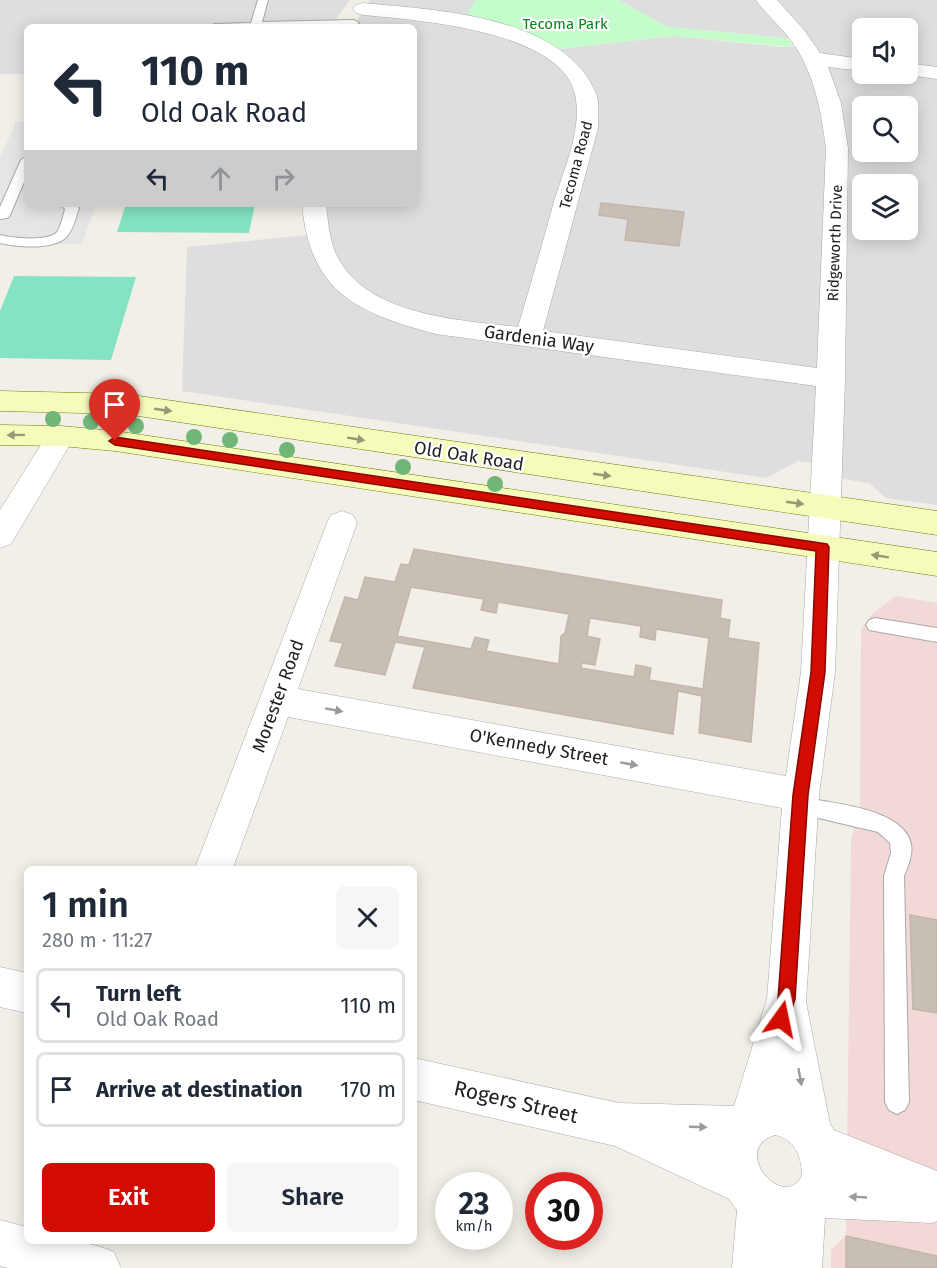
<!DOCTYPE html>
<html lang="en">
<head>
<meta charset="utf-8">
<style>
  body { margin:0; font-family:"Fira Sans",sans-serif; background:#f6f6f7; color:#1f2937; height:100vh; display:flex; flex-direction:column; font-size:22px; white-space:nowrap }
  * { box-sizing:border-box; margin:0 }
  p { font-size:20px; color:#747a83 }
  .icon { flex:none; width:33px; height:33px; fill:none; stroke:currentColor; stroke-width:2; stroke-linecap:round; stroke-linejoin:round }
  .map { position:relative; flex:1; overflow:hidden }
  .drawer { position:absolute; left:24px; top:866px; width:393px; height:378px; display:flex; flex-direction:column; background:#fff; border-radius:9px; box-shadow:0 3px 15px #0003 }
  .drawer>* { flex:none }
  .hud { position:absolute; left:24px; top:24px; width:393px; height:183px; border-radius:9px; box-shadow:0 3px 15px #0003; background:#fff; color:#1f2937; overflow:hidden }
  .controls { position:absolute; left:852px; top:18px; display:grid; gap:12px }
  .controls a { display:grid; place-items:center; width:66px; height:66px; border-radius:9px; background:#fff; box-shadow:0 3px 15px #0003; font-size:30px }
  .speed { position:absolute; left:435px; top:1172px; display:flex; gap:12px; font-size:30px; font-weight:700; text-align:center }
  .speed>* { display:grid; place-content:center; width:78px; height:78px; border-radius:50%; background:#fff; box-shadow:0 3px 15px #0003; line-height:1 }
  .speed small { font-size:15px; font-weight:400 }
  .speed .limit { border:9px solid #d22; background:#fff; color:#111 }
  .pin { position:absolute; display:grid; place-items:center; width:51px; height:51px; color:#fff; margin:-62px -26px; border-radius:50% 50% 50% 0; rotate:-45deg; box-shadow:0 0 6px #0007 }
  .pin .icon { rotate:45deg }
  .me { position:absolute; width:66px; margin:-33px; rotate:12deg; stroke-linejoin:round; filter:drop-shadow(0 0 4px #0008) }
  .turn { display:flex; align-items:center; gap:21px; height:126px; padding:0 18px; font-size:27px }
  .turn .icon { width:78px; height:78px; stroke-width:2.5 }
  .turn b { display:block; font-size:42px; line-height:51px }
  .lanes { display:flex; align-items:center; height:57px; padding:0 18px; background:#0003; justify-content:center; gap:30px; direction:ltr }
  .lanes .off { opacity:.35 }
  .round { display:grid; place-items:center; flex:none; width:63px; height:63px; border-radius:9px; background:#f6f6f7 }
  .summary { display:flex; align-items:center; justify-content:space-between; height:102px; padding:0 18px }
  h1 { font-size:36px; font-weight:600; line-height:45px }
  .action { display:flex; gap:12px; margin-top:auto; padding:12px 18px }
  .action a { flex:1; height:69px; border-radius:9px; background:#d20c00; color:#fff; font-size:24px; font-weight:600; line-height:69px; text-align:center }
  .action a+a { background:#f6f6f7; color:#1f2937 }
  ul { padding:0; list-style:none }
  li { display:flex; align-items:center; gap:18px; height:75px; margin:0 12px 9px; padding:0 6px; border:3px solid #e0e1e3; border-radius:9px }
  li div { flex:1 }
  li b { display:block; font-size:22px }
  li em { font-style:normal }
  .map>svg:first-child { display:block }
  .residential { fill:#dfdede; fill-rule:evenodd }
  .commercial { fill:#f2d9d7 }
  .park { fill:#c5fccc }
  .pitch { fill:#84e3c3 }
  .parking { fill:#e5e5e5 }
  .building { fill:#c7beb6; stroke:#c4b6a9; stroke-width:1.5; fill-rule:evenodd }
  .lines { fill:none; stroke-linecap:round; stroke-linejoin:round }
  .lane-casing { stroke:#a8a8a8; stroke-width:2 }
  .street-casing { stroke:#a8a8a8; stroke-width:1 }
  .secondary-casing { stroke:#6a7f01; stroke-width:1 }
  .lane { fill:#fff; fill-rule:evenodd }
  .street { fill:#fff; fill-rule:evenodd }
  .secondary { fill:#f5fcbb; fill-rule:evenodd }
  .tree { fill:#71b577 }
  .oneway { fill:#969976 }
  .oneway2 { fill:#9b9b9b }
  .route { fill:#d20c00; stroke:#880800; stroke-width:1.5 }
  .labels { text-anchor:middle; stroke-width:4.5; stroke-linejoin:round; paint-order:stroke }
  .far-park-label { font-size:15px; fill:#08861a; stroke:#fff }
  .far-street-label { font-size:15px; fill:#212121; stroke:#fff }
  .street-label { font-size:18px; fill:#212121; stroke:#fff }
  .near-street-label { font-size:21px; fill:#212121; stroke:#fff }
</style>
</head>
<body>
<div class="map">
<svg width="937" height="1268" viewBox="0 0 937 1268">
  <rect width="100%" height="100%" fill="#f2efe8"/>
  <path class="residential" d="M0,0H350L335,20H324L322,27H27V74H0Z
    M370,0H476L468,14L521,29L559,49L674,36L781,47H807L800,37L787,38L668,27L618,0H937V505L886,498L869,483L829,477V465L798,461L766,478L182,391L187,247L318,234L316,204H414V27H353ZM862,28H908V74H862ZM862,106H908V152H862ZM862,184H908V230H862Z"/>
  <path class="commercial" d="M896,596L937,603V1268H831V1250L846,1235L851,841L860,804L861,630L873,613Z"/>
  <path class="park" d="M476,0H618L668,27L787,38L793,47L674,36L559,49L521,29L467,14Z"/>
  <path class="pitch" d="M126,204H255L249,233L117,232Z
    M14,276L136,277L111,360L0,358V311Z"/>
  <path class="parking" d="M16,122H27V204H96L82,244L0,243V222L7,205H0V158Z"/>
  <path class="building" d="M601,203L684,212L679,246L625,240L628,219L599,215Z
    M414,549L722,600L720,618L730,620L728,638L759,643L751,742L699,733L702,696L678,691L673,734L413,688L425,647L395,642L385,675L335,666L343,643L330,641L345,597L358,600L365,577L395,582L401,564L409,565ZM411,587L484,599L481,610L496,613L498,602L569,614L565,633L561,636L559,664L486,651L489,640L475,637L471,649L397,636ZM590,618L641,626L640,637L655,640L656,629L709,638L703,689L649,680L651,668L636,665L634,677L581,668L582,663L595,665L600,639L587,636Z
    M910,915L937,920V1013L913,1009Z
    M846,1236L937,1256V1268H846Z"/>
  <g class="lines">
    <defs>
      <path id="lane" d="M258,0H268L262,22L354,20L359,23C349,32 232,27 209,27L215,24L251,23Z
        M27,156V175L10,215L8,218L0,219V207L21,160Z
        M60,204H75L79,208C76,217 74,227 68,235C57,251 17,247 0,243V235C12,238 48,242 57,232C61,226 63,216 65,209Z
        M875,618L937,628V642L869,630L866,625L869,620Z
        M800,797C830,803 904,808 911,844C913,855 908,866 904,876L909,1102L905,1110L897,1114L889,1110L885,1102L884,876L891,853L890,843L878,832L793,812L790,806L793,800Z"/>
      <path id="street" d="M756,0H777L804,30L820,53L862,59V71L828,67L841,103L848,148L845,379L835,672L819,795L806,1002L830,1124L834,1130L937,1171V1221L932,1223L825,1218L822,1268H732L737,1210L729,1199L615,1146L414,1100V1058L619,1103L734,1106L767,999L782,808L288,717L233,868H195L327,523L331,515L342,511L353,515L357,523L298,689L786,776L801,672L816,386L436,334C357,313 310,293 302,204H326C328,221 329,238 336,254C365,316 460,320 518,327C530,286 542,246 553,205C563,171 583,130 575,94C560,30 416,20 363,15L356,13L353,9L356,5L363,3C436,10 560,15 595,91C600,101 598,117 598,128L543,331L817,368L826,148C821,109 814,71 790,39C779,25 766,14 756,0ZM775,1135C795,1139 802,1157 802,1176C783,1212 729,1149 775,1135Z
        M908,63L937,67V79L901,74H908Z
        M61,426L71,429L75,436L11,544L0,548V510L51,429Z
        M0,967L27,973V1013L0,1007Z
        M0,1220L27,1227V1240C60,1240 84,1239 114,1252L121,1268H8L0,1266Z"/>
      <path id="secondary" d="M0,391L125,394L937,511V535L125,414L0,411Z
        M0,425L61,426L115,431L937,552V576L115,451L61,446L0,445Z"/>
    </defs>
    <use href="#lane" class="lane-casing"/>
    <use href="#street" class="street-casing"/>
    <use href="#secondary" class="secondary-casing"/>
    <use href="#lane" class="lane"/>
    <use href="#street" class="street"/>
    <use href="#secondary" class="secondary"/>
  </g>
  <g class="tree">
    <circle cx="53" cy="419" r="8"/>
    <circle cx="91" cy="422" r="8"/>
    <circle cx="136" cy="426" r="8"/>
    <circle cx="194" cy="437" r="8"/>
    <circle cx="230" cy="440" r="8"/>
    <circle cx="287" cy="450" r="8"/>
    <circle cx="403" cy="467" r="8"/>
    <circle cx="495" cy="484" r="8"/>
  </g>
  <defs><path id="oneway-solid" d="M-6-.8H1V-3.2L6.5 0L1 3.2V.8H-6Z" transform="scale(1.5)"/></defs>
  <g class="oneway">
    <use href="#oneway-solid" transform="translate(163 410) rotate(8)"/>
    <use href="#oneway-solid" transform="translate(16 435) rotate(179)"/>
    <use href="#oneway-solid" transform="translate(356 439) rotate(9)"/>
    <use href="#oneway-solid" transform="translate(602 475) rotate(8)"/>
    <use href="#oneway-solid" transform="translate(795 503) rotate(8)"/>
    <use href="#oneway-solid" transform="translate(880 556) rotate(-171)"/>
  </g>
  <g class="oneway2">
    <use href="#oneway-solid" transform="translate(334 710) rotate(10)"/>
    <use href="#oneway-solid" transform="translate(629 764) rotate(10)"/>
    <use href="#oneway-solid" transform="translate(800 1077) rotate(80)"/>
    <use href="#oneway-solid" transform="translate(698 1127) rotate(2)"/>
    <use href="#oneway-solid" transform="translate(858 1197) rotate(-177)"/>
  </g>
  <path class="route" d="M115,437L827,544L829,547L825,672L808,795L795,999L787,1025L781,1027L775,1025L772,1019L778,999L793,795L811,672L816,551L115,445L109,441Z"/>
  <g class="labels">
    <g class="far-park-label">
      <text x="565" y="29">Tecoma Park</text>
    </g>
    <g class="far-street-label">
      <text transform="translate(576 165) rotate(-75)" y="5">Tecoma Road</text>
      <text transform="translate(835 243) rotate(-88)" y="5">Ridgeworth Drive</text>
    </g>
    <g class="street-label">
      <text transform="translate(539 339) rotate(8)" y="6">Gardenia Way</text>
      <text transform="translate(469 456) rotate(9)" y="6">Old Oak Road</text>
      <text transform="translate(278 696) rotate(-70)" y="6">Morester Road</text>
      <text transform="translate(539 747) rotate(10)" y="6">O'Kennedy Street</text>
    </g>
    <g class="near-street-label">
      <text transform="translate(516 1102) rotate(13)" y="7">Rogers Street</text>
    </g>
  </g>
</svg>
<div class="controls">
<a><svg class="icon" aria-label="sound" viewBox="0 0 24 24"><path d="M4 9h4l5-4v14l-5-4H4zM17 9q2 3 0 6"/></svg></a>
<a><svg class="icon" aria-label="search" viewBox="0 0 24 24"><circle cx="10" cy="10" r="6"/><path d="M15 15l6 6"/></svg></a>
<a><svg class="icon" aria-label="layers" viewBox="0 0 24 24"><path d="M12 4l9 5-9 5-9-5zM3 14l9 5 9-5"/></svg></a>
</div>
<div class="speed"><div>23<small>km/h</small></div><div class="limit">30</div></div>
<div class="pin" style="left:115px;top:441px;background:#d93025"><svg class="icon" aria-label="arrive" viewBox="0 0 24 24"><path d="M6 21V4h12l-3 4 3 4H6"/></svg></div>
<svg class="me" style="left:781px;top:1019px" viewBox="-20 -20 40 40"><path d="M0-17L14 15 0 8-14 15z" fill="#d20c00" stroke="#fff" stroke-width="4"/></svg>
<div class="hud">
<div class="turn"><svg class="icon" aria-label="left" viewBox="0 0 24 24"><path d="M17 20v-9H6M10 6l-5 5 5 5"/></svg><div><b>110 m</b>Old Oak Road</div></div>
<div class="lanes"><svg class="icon" aria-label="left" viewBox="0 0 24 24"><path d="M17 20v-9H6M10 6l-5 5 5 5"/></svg><svg class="icon off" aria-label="ahead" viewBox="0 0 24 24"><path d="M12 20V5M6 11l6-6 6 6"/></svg><svg class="icon off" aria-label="right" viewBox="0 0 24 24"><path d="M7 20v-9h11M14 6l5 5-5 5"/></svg></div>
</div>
<section class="drawer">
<div class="summary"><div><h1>1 min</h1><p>280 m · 11:27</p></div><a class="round"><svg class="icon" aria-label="close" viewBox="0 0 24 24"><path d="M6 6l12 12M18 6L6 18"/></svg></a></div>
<ul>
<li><svg class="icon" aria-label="left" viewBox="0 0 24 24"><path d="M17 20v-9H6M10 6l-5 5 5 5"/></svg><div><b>Turn left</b><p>Old Oak Road</p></div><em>110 m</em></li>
<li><svg class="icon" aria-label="arrive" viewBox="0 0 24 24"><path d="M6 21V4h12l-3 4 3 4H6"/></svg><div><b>Arrive at destination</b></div><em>170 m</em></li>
</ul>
<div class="action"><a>Exit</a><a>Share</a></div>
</section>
</div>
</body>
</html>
